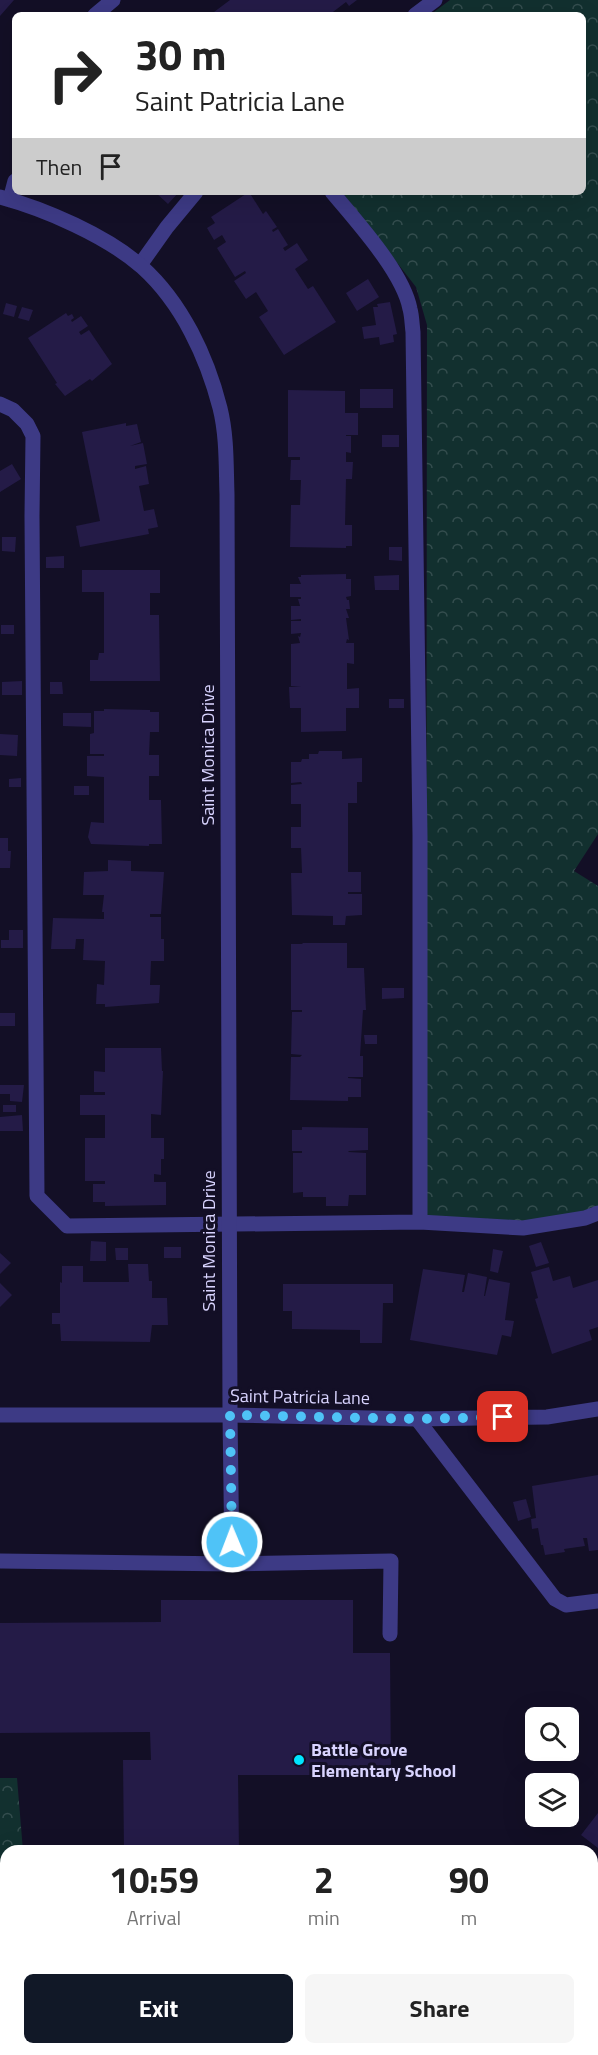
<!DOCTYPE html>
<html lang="en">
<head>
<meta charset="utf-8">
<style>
  body { margin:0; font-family:"Titillium Web",sans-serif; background:#f6f6f6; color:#222; height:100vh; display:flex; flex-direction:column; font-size:22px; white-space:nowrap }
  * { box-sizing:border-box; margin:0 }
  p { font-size:20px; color:#767676 }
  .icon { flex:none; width:33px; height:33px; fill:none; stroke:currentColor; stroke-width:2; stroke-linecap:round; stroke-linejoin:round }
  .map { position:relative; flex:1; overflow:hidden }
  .details { position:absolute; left:0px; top:1845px; width:598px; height:210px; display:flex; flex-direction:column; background:#fff; border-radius:18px 18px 0 0; box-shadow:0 6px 24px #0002 }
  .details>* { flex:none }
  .guide { position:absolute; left:12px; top:12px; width:574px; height:183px; border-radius:9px; box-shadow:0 6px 24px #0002; background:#fff; color:#222; overflow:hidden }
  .fabs { position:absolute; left:525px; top:1707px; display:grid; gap:12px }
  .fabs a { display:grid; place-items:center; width:54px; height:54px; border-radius:9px; background:#fff; box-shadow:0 6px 24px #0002; font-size:30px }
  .pin { position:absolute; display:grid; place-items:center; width:51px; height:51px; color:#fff; margin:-26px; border-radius:12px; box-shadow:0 3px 9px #0006 }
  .me { position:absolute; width:66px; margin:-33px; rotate:359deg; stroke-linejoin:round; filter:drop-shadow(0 0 4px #0008) }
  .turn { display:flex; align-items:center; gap:21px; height:126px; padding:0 24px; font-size:27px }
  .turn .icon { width:78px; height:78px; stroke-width:2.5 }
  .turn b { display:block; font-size:42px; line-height:51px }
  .then { display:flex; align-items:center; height:57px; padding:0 24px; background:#0003; gap:12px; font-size:22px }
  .eta { display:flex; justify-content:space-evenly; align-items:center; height:102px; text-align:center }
  .eta b { font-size:36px; font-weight:700; line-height:42px }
  .cta { display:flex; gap:12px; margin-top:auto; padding:12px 24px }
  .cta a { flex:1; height:69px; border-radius:9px; background:#111827; color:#fff; font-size:24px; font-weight:700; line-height:69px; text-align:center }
  .cta a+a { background:#f6f6f6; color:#222 }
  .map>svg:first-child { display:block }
  .park { fill:url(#park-crowns) }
  .building { fill:#241b47 }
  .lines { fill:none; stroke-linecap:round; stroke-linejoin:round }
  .service { stroke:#3d3a85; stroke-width:15 }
  .minor { stroke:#3d3a85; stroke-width:15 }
  .route { stroke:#4fc3f7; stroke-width:10; stroke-dasharray:0 18 }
  .poi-dot { fill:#00e5ff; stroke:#130f26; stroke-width:2 }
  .labels { text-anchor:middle; stroke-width:6; stroke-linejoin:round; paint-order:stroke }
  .street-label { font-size:18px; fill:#d9d4ff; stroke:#130f26 }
  .poi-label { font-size:18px; font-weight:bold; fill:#d9d4ff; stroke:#130f26; text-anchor:start }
</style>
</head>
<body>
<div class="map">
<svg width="598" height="2055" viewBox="0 0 598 2055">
  <defs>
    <pattern id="park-crowns" width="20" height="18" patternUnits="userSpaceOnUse" patternTransform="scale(1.5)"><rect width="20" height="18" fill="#12302f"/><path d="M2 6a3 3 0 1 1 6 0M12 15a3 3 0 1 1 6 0" fill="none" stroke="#344d4e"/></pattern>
  </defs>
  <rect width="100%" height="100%" fill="#130f26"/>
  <path class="park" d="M450,0H598V834L574,871L598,886V1211L524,1225L426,1220L427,325L416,287L342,192H584V15H430Z
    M0,1778H17L23,1851H6V2049H40V2055H0Z"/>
  <path class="building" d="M0,0H14L0,16Z
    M230,0H357L349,6L346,2L329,15H216L214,12Z
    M155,192H179L168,204Z
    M249,192L263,214L266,211L277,227L272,230L273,232L278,229L288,245L283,248L285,251L297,243L308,260L295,269L308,289L313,286L336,322L284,355L259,317L268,311L256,292L246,299L234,281L246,273L245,271L235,277L217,248L226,242L222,235L214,240L207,228L215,223L211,217Z
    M368,279L379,297L357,311L346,293Z
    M390,302L397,334L393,335L394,342L380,345L379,337L364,339L362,327L376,325L373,307H378L377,304Z
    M6,303L17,306L14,317L3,314Z
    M22,307L33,310L29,321L18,318Z
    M66,313L68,316L72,314L74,318L71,320L72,322L81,316L88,326L79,332L81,335L89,330L112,364L92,381L90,379L65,396L55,384L57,383L28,338Z
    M360,389H393V408H360Z
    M288,390L345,391V413H358V435H346V436H351V453L346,452V462H353L352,479H346L345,525H352V546H346V548L290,547L291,505H300L301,480H290L291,460H300V457H288Z
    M126,423V426L137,424L141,442L130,446L143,443L147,464L135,466V469L146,466L149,484L139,486L144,511L154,509L158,527L148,529L149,534L80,547L76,526L100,521L82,432Z
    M382,435H399V447H382Z
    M12,464L21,479L0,492V471Z
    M2,537H16L15,552L2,551Z
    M389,547H402V561L389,560Z
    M64,556V568H46V557Z
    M82,570H160V593H150V615H159L160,681H90V660H98L99,653H104V592H82Z
    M346,574V579H351V596L346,597L347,600H349L350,609H346L349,618H346L349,640L347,639L346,643H354V664L347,663V689L359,688V708H346V731L301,732V708H290L289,687H301L291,686V644L300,643L298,636L300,637L301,633L291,634V621H301V619L291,620V606H300L298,599H301V597H290V584H301L298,577H301V575Z
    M399,575V590H375L374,576Z
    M1,625H14V634H1Z
    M22,681V695H2V682Z
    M50,682H62L63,694H50Z
    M389,699H404V708H389Z
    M104,709L150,710V712H159V732H150L149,755H159V776H149V800H161L162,844H149V846L91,844L88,837L91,822L104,823V777L87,776V756H104V754H90V734L94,733V711H104Z
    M63,713H91V727L63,726Z
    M0,734L18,735L17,756L0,755Z
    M319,751H342V759L362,758V782H357V803H348V872H361V892H348V894H362V915L346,916L345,925H333V916L292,915L291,873H302L301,848H291V827H301V804H291V785L302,784L301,782L291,783V762H301L302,759H309V754H318Z
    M21,778V787H9V779Z
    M74,786H89V795H74Z
    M0,838H8V851H11L10,868H0Z
    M108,860L131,861V871L164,872L161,914H150V917H161V939H164V961H151L150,985H160L159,1003L105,1007V1004H96L97,984L104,985L105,961L83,960L84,939H76L75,949H51L53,918L104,919V912H102L104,895H83L84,872L108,871Z
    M9,930H23V948H1V940H9Z
    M302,943H347V968H364L366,1010H363L360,1056H363V1077H348V1078L361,1079V1097H348V1101L290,1100L291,1057H300L302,1055L291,1054L292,1012H302V1010H291V944H303Z
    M382,988H404V998L382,999Z
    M0,1013H15V1026H0Z
    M364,1035H377V1044H365Z
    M105,1048H161L162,1071H163L161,1115L151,1114V1138H164V1159H161V1175L154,1174V1182H166V1205L105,1206V1202H93V1184H105V1181H85V1138H105V1115H80V1095H105V1092H94V1071L105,1072Z
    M0,1085H24L22,1102L10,1101V1094H0Z
    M3,1105H16V1112H3Z
    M22,1115L23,1131H0V1117Z
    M302,1127L368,1128V1150L349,1151L348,1152L366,1153V1195H349L348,1206H326V1197H303V1192L293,1193V1153H302V1151H292V1130H302Z
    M91,1241L106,1242V1261H90Z
    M541,1242L549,1263L536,1267L529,1246Z
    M164,1247H181V1258H164Z
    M115,1248H128V1260H116Z
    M493,1249L503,1251L498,1273L490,1271Z
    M0,1253L11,1263L0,1274Z
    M128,1264H148L149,1281H152V1298H167L168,1325H152L150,1342L61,1341L60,1324H52V1313H60V1282L62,1283V1266H83V1282H129Z
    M549,1267L553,1281L570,1276L573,1288L598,1280V1327L589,1330L592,1340L552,1354L535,1299L538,1298L531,1272Z
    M423,1269L465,1275L462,1292H464L468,1273L487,1277L484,1296H485L489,1279L510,1283L505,1320L514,1321L511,1337L502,1335L497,1355L410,1340Z
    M0,1283L12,1295L0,1307Z
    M283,1284H393V1303H383L382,1343H360V1330L292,1329V1311H283Z
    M598,1475V1550L589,1551L587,1538H583L585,1546L564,1549L565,1552L545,1555L543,1545H541L538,1528L532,1529L531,1519L536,1518L532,1486Z
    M526,1499L531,1517L518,1521L513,1502Z
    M161,1600H353V1653H390L391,1775H238L239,1851H124L123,1760H151L150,1732L0,1733V1623L161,1622Z
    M598,1813V1848L581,1835Z
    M592,2037L598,2039V2055H535L538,2049H592Z
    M125,2049H240V2055H125Z"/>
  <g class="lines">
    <path class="service" d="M415,15L435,0
      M332,192C356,221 403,272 410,309C412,316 412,325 413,332L420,836V1222
      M140,265L167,227L196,192
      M0,404L13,410L27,424L33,436L32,516L37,1196L67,1226L420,1222L523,1228L585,1218L598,1213
      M230,1415L232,1564
      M417,1419L555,1599L566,1605L598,1601
      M0,1561L232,1564L391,1561L390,1634"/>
    <path class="minor" d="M95,15L113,0
      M0,197C45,209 107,236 142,267C182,303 207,357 220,408C227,436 226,466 227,494L230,1415
      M10,200L15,181
      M0,1415H230L417,1419L547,1417L598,1409"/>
  </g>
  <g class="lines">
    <path class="route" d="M232,1542L230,1415L417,1419L503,1417"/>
  </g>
  <circle class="poi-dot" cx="299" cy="1760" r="6"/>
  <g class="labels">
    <g class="street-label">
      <text transform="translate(208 755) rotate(-90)" y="6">Saint Monica Drive</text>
      <text transform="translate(209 1241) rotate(-90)" y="6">Saint Monica Drive</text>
      <text transform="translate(300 1397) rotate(1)" y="6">Saint Patricia Lane</text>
    </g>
    <g class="poi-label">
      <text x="311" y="1756">Battle Grove<tspan x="311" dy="21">Elementary School</tspan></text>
    </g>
  </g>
</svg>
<div class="fabs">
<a><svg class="icon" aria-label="search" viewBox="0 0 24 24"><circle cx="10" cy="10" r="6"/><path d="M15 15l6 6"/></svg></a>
<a><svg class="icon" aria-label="layers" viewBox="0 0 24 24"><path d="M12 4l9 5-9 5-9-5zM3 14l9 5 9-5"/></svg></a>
</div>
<div class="pin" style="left:503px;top:1417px;background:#d93025"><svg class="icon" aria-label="arrive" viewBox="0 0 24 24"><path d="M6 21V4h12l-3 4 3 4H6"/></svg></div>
<svg class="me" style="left:232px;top:1542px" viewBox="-20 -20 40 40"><circle r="17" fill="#4fc3f7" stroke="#fff" stroke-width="3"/><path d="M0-11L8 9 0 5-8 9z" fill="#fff"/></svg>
<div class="guide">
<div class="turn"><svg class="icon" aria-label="right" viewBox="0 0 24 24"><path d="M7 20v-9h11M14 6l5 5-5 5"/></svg><div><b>30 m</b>Saint Patricia Lane</div></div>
<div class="then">Then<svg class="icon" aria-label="arrive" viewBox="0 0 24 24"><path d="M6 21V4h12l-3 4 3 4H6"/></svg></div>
</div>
<section class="details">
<div class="eta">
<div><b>10:59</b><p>Arrival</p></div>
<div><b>2</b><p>min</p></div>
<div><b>90</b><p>m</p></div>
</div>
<div class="cta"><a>Exit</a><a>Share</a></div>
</section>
</div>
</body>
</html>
